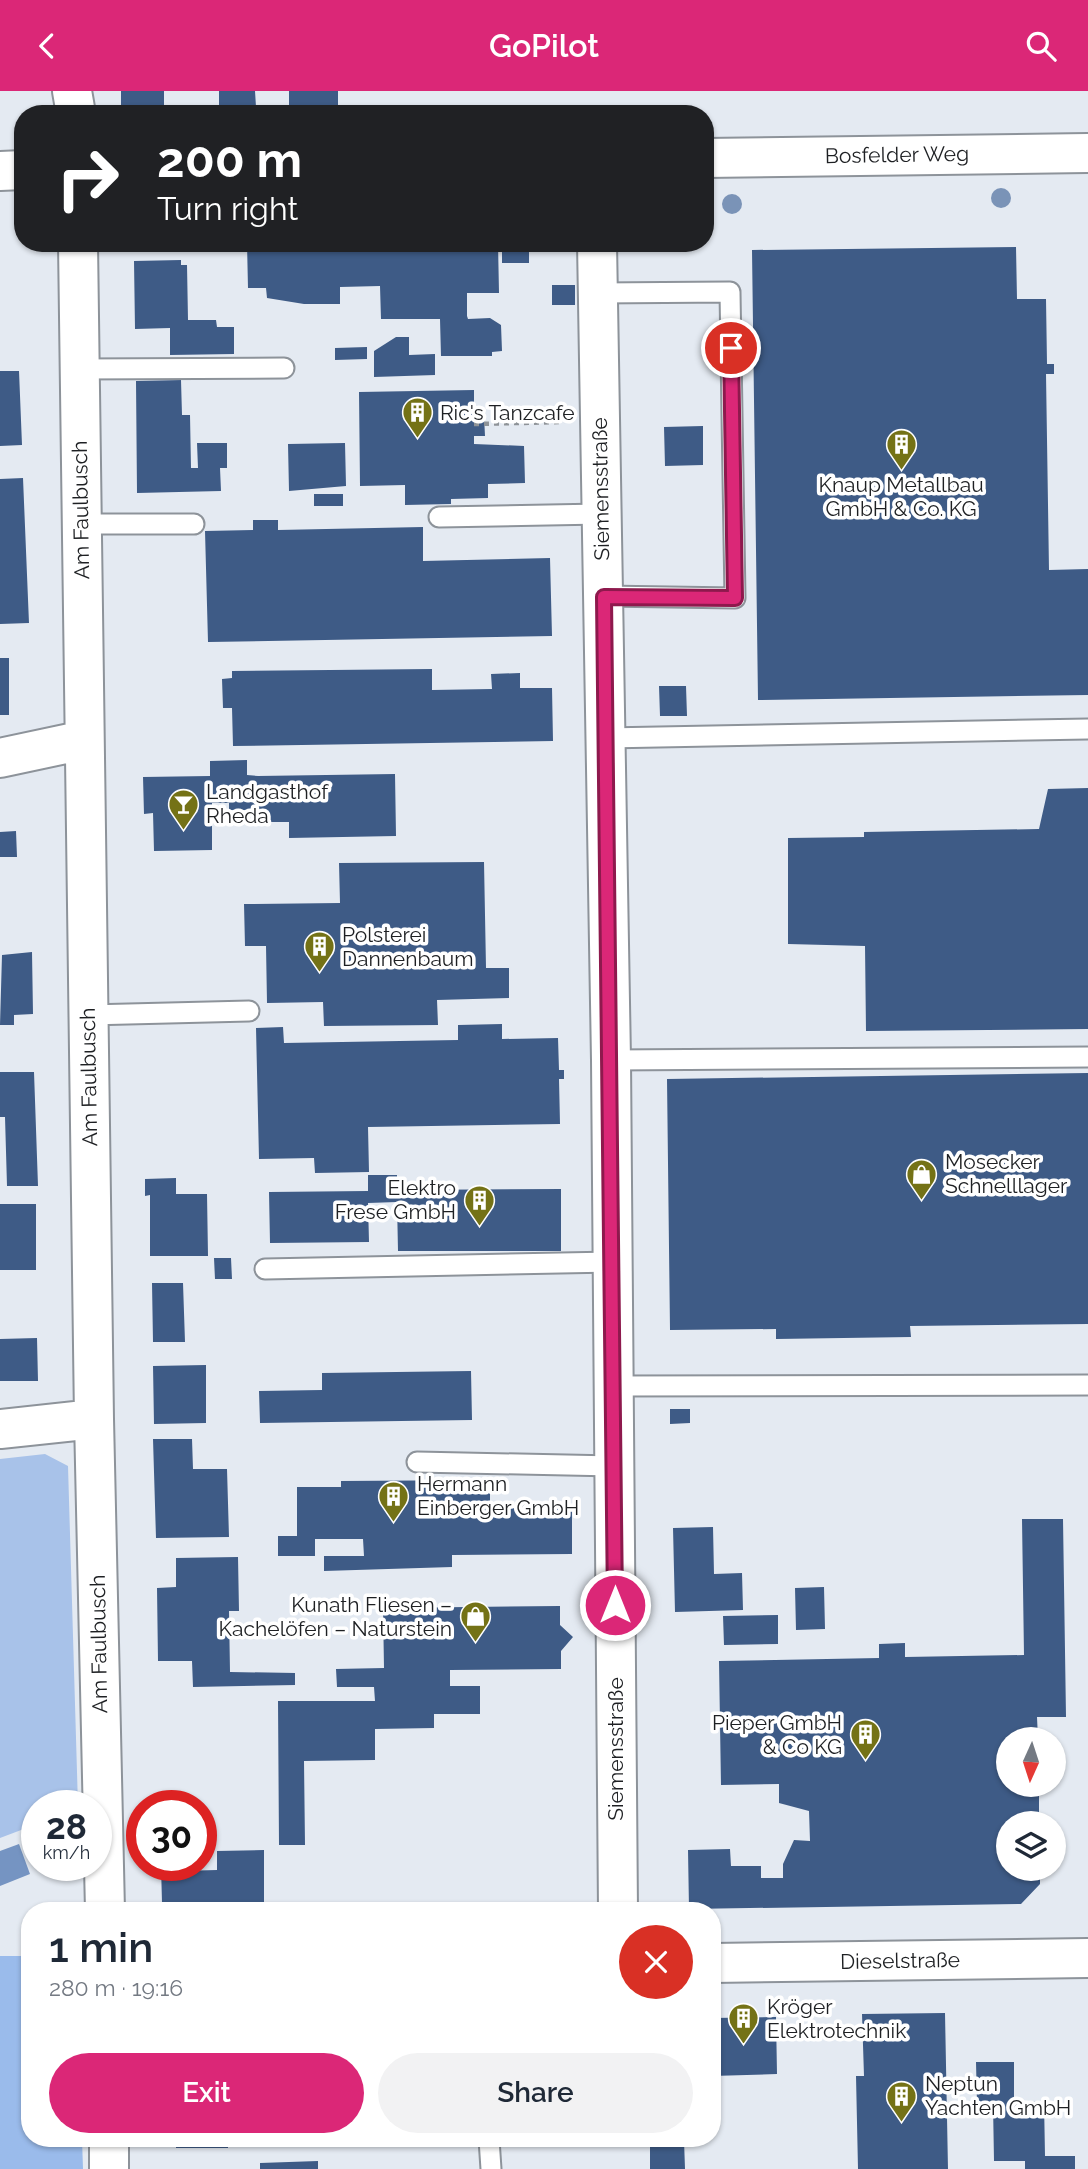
<!DOCTYPE html>
<html lang="en">
<head>
<meta charset="utf-8">
<style>
  body { margin:0; font-family:Raleway,sans-serif; background:#f2f2f3; color:#1f2937; height:100vh; display:flex; flex-direction:column; font-size:26px; white-space:nowrap }
  * { box-sizing:border-box; margin:0 }
  p { font-size:23px; color:#747a83 }
  .icon { flex:none; width:38px; height:38px; fill:none; stroke:currentColor; stroke-width:2; stroke-linecap:round; stroke-linejoin:round }
  .map { position:relative; flex:1; overflow:hidden }
  .panel { position:absolute; left:21px; top:1811px; width:700px; height:245px; display:flex; flex-direction:column; background:#fff; border-radius:28px; box-shadow:0 2px 5px #0004 }
  .panel>* { flex:none }
  .guide { position:absolute; left:14px; top:14px; width:700px; height:147px; border-radius:28px; box-shadow:0 2px 5px #0004; background:#202124; color:#fff; overflow:hidden }
  .needle { width:46px; rotate:183deg }
  .controls { position:absolute; left:996px; top:1636px; display:grid; gap:14px }
  .controls a { display:grid; place-items:center; width:70px; height:70px; border-radius:50%; background:#fff; box-shadow:0 2px 5px #0004; font-size:35px }
  .speed { position:absolute; left:21px; top:1699px; display:flex; gap:14px; font-size:35px; font-weight:700; text-align:center }
  .speed>* { display:grid; place-content:center; width:91px; height:91px; border-radius:50%; background:#fff; box-shadow:0 2px 5px #0004; line-height:1 }
  .speed small { font-size:18px; font-weight:400 }
  .speed .limit { border:10px solid #d22; background:#fff; color:#111 }
  .pin { position:absolute; display:grid; place-items:center; width:60px; height:60px; color:#fff; margin:-30px; border:4px solid #fff; border-radius:50%; box-shadow:0 2px 7px #0007 }
  .me { position:absolute; width:77px; margin:-38px; rotate:0deg; stroke-linejoin:round; filter:drop-shadow(0 0 5px #0008) }
  .turn { display:flex; align-items:center; gap:24px; height:147px; padding:0 28px; font-size:32px }
  .turn .icon { width:91px; height:91px; stroke-width:2.5 }
  .turn b { display:block; font-size:49px; line-height:60px }
  .round { display:grid; place-items:center; flex:none; width:74px; height:74px; border-radius:37px; background:#f2f2f3 }
  .head { display:flex; align-items:center; justify-content:space-between; height:119px; padding:0 28px }
  h1 { font-size:42px; font-weight:600; line-height:52px }
  .action { display:flex; gap:14px; margin-top:auto; padding:14px 28px }
  .action a { flex:1; height:80px; border-radius:42px; background:#db2777; color:#fff; font-size:28px; font-weight:600; line-height:80px; text-align:center }
  .action a+a { background:#f2f2f3; color:#1f2937 }
  header { display:flex; justify-content:space-between; align-items:center; height:91px; padding:0 28px; background:#db2777; color:#fff; font-size:32px; font-weight:600 }
  .map>svg:first-child { display:block }
  .green { fill:#a8c2e9 }
  .forest { fill:#9abbeb }
  .water { fill:#7594c2 }
  .building { fill:#3e5b86 }
  .lines { fill:none; stroke-linecap:round; stroke-linejoin:round }
  .service-casing { stroke:#8d939a; stroke-width:23 }
  .minor-casing { stroke:#8d939a; stroke-width:42 }
  .tertiary-casing { stroke:#8d939a; stroke-width:42 }
  .path { stroke:#8e9398; stroke-width:4.5; stroke-dasharray:5 5; stroke-linecap:butt }
  .service { stroke:#fff; stroke-width:19 }
  .minor { stroke:#fff; stroke-width:38 }
  .tertiary { stroke:#fff; stroke-width:38 }
  .tree { fill:#7a93b7 }
  .route-casing { stroke:#8e194d; stroke-width:18 }
  .route { stroke:#db2777; stroke-width:12 }
  .labels { text-anchor:middle; stroke-width:7; stroke-linejoin:round; paint-order:stroke }
  .street-label { font-size:21px; fill:#1e2023; stroke:#fff }
  .poi-label { font-size:21px; fill:#1e2023; stroke:#fff; text-anchor:start }
</style>
</head>
<body>
<header><svg class="icon" aria-label="back" viewBox="0 0 24 24"><path d="M15 5l-7 7 7 7"/></svg>GoPilot<svg class="icon" aria-label="search" viewBox="0 0 24 24"><circle cx="10" cy="10" r="6"/><path d="M15 15l6 6"/></svg></header>
<div class="map">
<svg width="1088" height="2078" viewBox="0 0 1088 2078">
  <rect width="100%" height="100%" fill="#e4eaf2"/>
  <path class="green" d="M45,1363L68,1375L78,1715H37V1733L0,1747V1368Z"/>
  <path class="forest" d="M0,1865H30V2048H82L83,2078H0Z"/>
  <path class="water" d="M19,1753L30,1783L0,1795V1760Z"/>
  <path class="building" d="M121,0H164V17L121,18Z
    M219,0H255L256,16H219Z
    M289,0H338V16H289Z
    M247,152H498L499,202H467V225L468,228L490,227L501,234L502,260L492,261V265H441L440,228H381L380,195L340,196V213H304L267,207L266,197H248Z
    M502,152H529V172H502Z
    M1016,156L1017,208H1046L1047,273H1054V283H1046L1049,479L1088,478V604L758,609L752,159Z
    M181,169V174H187L188,229H216L217,236H234V263L170,264V237L135,238L134,170Z
    M552,194H575V214H552Z
    M396,246H409V264L435,263V284L374,286V260Z
    M367,256V268L335,269V257Z
    M0,280H19L22,354L0,355Z
    M181,289L182,324H190L191,377H198L197,352H227V377H220L221,400L137,402L136,290Z
    M474,299V325H484L485,345H474V353L524,355L525,392L488,393V407L451,408V413L405,414V394L360,395L359,301Z
    M703,335V374L665,375L664,336Z
    M345,352L346,395L289,400L288,353Z
    M23,387L29,532L0,533V388Z
    M314,403H343V415H314Z
    M253,429H278V439L423,436V470L550,467L552,545L208,551L205,440L253,439Z
    M0,567H9V624H0Z
    M432,578V599L492,598L491,583L520,582V597H552L553,650L233,655L232,617H223L222,588L232,587V580Z
    M659,595H686L687,625H660Z
    M247,669V684L258,685L395,683L396,745L289,747V731H257L256,719H229V712H212V759L154,760L153,722L144,723L143,686L210,685V670Z
    M1088,697V938L866,940L865,855L788,853V747L864,746V741L1039,738L1048,698Z
    M16,740L17,766H0V741Z
    M484,771L486,877H509V907L437,909L438,934L324,935L323,911L267,912L266,855H245L244,813L340,812L339,772Z
    M32,861L33,923L14,924V934H0L2,864Z
    M502,933V948L558,947L559,979H564V988H559L560,1033L368,1036L369,1081L315,1082L314,1067L259,1068L256,937L283,936L284,952L458,949V934Z
    M0,981H34L38,1095H7L5,1026H0Z
    M1088,982V1233L910,1235L911,1246L776,1248V1238L670,1239L667,988Z
    M368,1084H397V1099L561,1098V1160H398L397,1111L368,1112L369,1151L270,1152L269,1101L368,1100Z
    M176,1087V1103H207L208,1165H150V1104L145,1105V1088Z
    M0,1113H36V1179H0Z
    M214,1167H231L232,1188H215Z
    M152,1192H183L185,1251H153Z
    M37,1247L38,1290H0V1248Z
    M206,1274V1332L154,1333L153,1275Z
    M471,1280L472,1329L260,1332L259,1300L322,1299V1282Z
    M670,1318H690V1332L670,1333Z
    M153,1348H192L193,1378H227L229,1446L156,1447Z
    M490,1389V1414L572,1413V1463L452,1464V1476L324,1480V1465H364L363,1448H315V1465H278V1445H297V1396H341V1390Z
    M1022,1428H1063L1066,1626H1037L1038,1648H1008V1694H1039V1732H1008V1778H1040V1793L1021,1813L689,1818L688,1759L730,1758L731,1775H761V1787H783V1773L794,1749L810,1750L809,1720L779,1712V1693L721,1694L719,1570L879,1567V1553L905,1552V1566L1024,1564Z
    M713,1436L714,1483L742,1482L743,1519L675,1521L673,1437Z
    M238,1466L239,1520H229L230,1581L295,1582V1594L193,1596L192,1570H158L157,1497L176,1496V1467Z
    M824,1496L825,1538L796,1539L795,1497Z
    M560,1515V1534L573,1546L561,1560V1578L450,1579V1595H480V1623H434V1637L375,1638V1669L304,1670L305,1754H279L278,1610H375L374,1596H337L336,1578L384,1577L383,1517Z
    M778,1524V1553L724,1554L723,1525Z
    M264,1759V1820H178V1811L162,1812L161,1774H179V1780L217,1779V1760Z
    M945,1922L948,2078H858L856,1985H864L862,1923Z
    M776,1926L777,1983L712,1985V1927Z
    M976,1971H1014V2011L1044,2010L1045,2065H1075V2078H1025V2070H994L993,2013L977,2014Z
    M176,2048H228V2057H176Z
    M680,2049H684L685,2078H650V2050Z
    M318,2070V2078H260V2072Z"/>
  <g class="lines">
    <defs>
      <path id="service" d="M598,202L730,201L735,507L604,505
        M79,278L284,277
        M439,426L601,423
        M81,433H194
        M606,647L1088,638
        M88,924L249,920
        M611,969L1088,966
        M265,1178L613,1171
        M614,1295L1088,1294
        M417,1371L614,1375
        M489,2048L491,2078"/>
      <path id="minor" d="M72,0L76,23
        M78,152L94,1328L105,1820
        M597,152L611,969L618,1820
        M0,667L84,649
        M0,1338L94,1328
        M712,1872L1088,1867
        M109,2048V2078"/>
      <path id="tertiary" d="M705,67L1088,62
        M0,80L23,79"/>
    </defs>
    <use href="#service" class="service-casing"/>
    <use href="#minor" class="minor-casing"/>
    <use href="#tertiary" class="tertiary-casing"/>
    <path class="path" d="M474,333L564,331"/>
    <use href="#service" class="service"/>
    <use href="#minor" class="minor"/>
    <use href="#tertiary" class="tertiary"/>
  </g>
  <g class="tree">
    <circle cx="1001" cy="107" r="10"/>
    <circle cx="732" cy="113" r="10"/>
  </g>
  <g class="lines">
    <defs>
      <path id="route" d="M615,1514L604,506L735,507L731,257"/>
    </defs>
    <use href="#route" class="route-casing"/>
    <use href="#route" class="route"/>
  </g>
  <defs>
    <symbol id="building-pin" viewBox="-11 -11 22 30"><path d="M0 17L-7.5 6A9.5 9.5 0 1 1 7.5 6Z" fill="#747216" stroke="#fff"/><path d="M-4-6H4V6H1V3H-1V6H-4ZM-2.5-4.3h1.7v1.8h-1.7ZM.8-4.3h1.7v1.8H.8ZM-2.5-1h1.7V.8h-1.7ZM.8-1h1.7V.8H.8Z" fill="#fff"/></symbol>
    <symbol id="bar-pin" viewBox="-11 -11 22 30"><path d="M0 17L-7.5 6A9.5 9.5 0 1 1 7.5 6Z" fill="#747216" stroke="#fff"/><path d="M-6-5H6L.8 .8V4.5H3.5V6h-7V4.5H-.8V.8Z" fill="#fff"/></symbol>
    <symbol id="shop-pin" viewBox="-11 -11 22 30"><path d="M0 17L-7.5 6A9.5 9.5 0 1 1 7.5 6Z" fill="#747216" stroke="#fff"/><path d="M-5-2.5h2.3a2.7 3.5 0 0 1 5.4 0H5L5.5 6h-11ZM-1.5-2.5h3a1.5 2.3 0 0 0-3 0Z" fill="#fff"/></symbol>
  </defs>
  <g fill-rule="evenodd">
    <use href="#building-pin" x="400" y="304" width="35" height="47"/>
    <use href="#building-pin" x="884" y="336" width="35" height="47"/>
    <use href="#bar-pin" x="166" y="696" width="35" height="47"/>
    <use href="#building-pin" x="302" y="838" width="35" height="47"/>
    <use href="#shop-pin" x="904" y="1066" width="35" height="47"/>
    <use href="#building-pin" x="462" y="1092" width="35" height="47"/>
    <use href="#building-pin" x="376" y="1388" width="35" height="47"/>
    <use href="#shop-pin" x="458" y="1508" width="35" height="47"/>
    <use href="#building-pin" x="848" y="1626" width="35" height="47"/>
    <use href="#building-pin" x="726" y="1910" width="35" height="47"/>
    <use href="#building-pin" x="884" y="1988" width="35" height="47"/>
  </g>
  <g class="labels">
    <g class="street-label">
      <text transform="translate(897 64) rotate(-1)" y="7">Bosfelder Weg</text>
      <text transform="translate(601 398) rotate(-91)" y="7">Siemensstraße</text>
      <text transform="translate(81 419) rotate(-91)" y="7">Am Faulbusch</text>
      <text transform="translate(89 986) rotate(-91)" y="7">Am Faulbusch</text>
      <text transform="translate(99 1553) rotate(-91)" y="7">Am Faulbusch</text>
      <text transform="translate(616 1658) rotate(-90)" y="7">Siemensstraße</text>
      <text transform="translate(900 1870) rotate(-1)" y="7">Dieselstraße</text>
    </g>
    <g class="poi-label">
      <text x="440" y="329">Ric's Tanzcafe</text>
      <text x="901" y="401" text-anchor="middle">Knaup Metallbau<tspan x="901" dy="24">GmbH &amp; Co. KG</tspan></text>
      <text x="206" y="708">Landgasthof<tspan x="206" dy="24">Rheda</tspan></text>
      <text x="342" y="851">Polsterei<tspan x="342" dy="24">Dannenbaum</tspan></text>
      <text x="945" y="1078">Mosecker<tspan x="945" dy="24">Schnelllager</tspan></text>
      <text x="456" y="1104" text-anchor="end">Elektro<tspan x="456" dy="24">Frese GmbH</tspan></text>
      <text x="417" y="1400">Hermann<tspan x="417" dy="24">Einberger GmbH</tspan></text>
      <text x="452" y="1521" text-anchor="end">Kunath Fliesen –<tspan x="452" dy="24">Kachelöfen – Naturstein</tspan></text>
      <text x="842" y="1639" text-anchor="end">Pieper GmbH<tspan x="842" dy="24">&amp; Co KG</tspan></text>
      <text x="767" y="1923">Kröger<tspan x="767" dy="24">Elektrotechnik</tspan></text>
      <text x="925" y="2000">Neptun<tspan x="925" dy="24">Yachten GmbH</tspan></text>
    </g>
  </g>
</svg>
<div class="controls">
<a><svg class="needle" viewBox="-14 -14 28 28"><path d="M0-13l5 13h-10z" fill="#e53935"/><path d="M0 13l5-13h-10z" fill="#747a83"/></svg></a>
<a><svg class="icon" aria-label="layers" viewBox="0 0 24 24"><path d="M12 4l9 5-9 5-9-5zM3 14l9 5 9-5"/></svg></a>
</div>
<div class="speed"><div>28<small>km/h</small></div><div class="limit">30</div></div>
<div class="pin" style="left:731px;top:257px;background:#d93025"><svg class="icon" aria-label="arrive" viewBox="0 0 24 24"><path d="M6 21V4h12l-3 4 3 4H6"/></svg></div>
<svg class="me" style="left:615px;top:1514px" viewBox="-20 -20 40 40"><circle r="17" fill="#db2777" stroke="#fff" stroke-width="3"/><path d="M0-11L8 9 0 5-8 9z" fill="#fff"/></svg>
<div class="guide">
<div class="turn"><svg class="icon" aria-label="right" viewBox="0 0 24 24"><path d="M7 20v-9h11M14 6l5 5-5 5"/></svg><div><b>200 m</b>Turn right</div></div>
</div>
<section class="panel">
<div class="head"><div><h1>1 min</h1><p>280 m · 19:16</p></div><a class="round" style="background:#d93025;color:#fff"><svg class="icon" aria-label="close" viewBox="0 0 24 24"><path d="M6 6l12 12M18 6L6 18"/></svg></a></div>
<div class="action"><a>Exit</a><a>Share</a></div>
</section>
</div>
</body>
</html>
